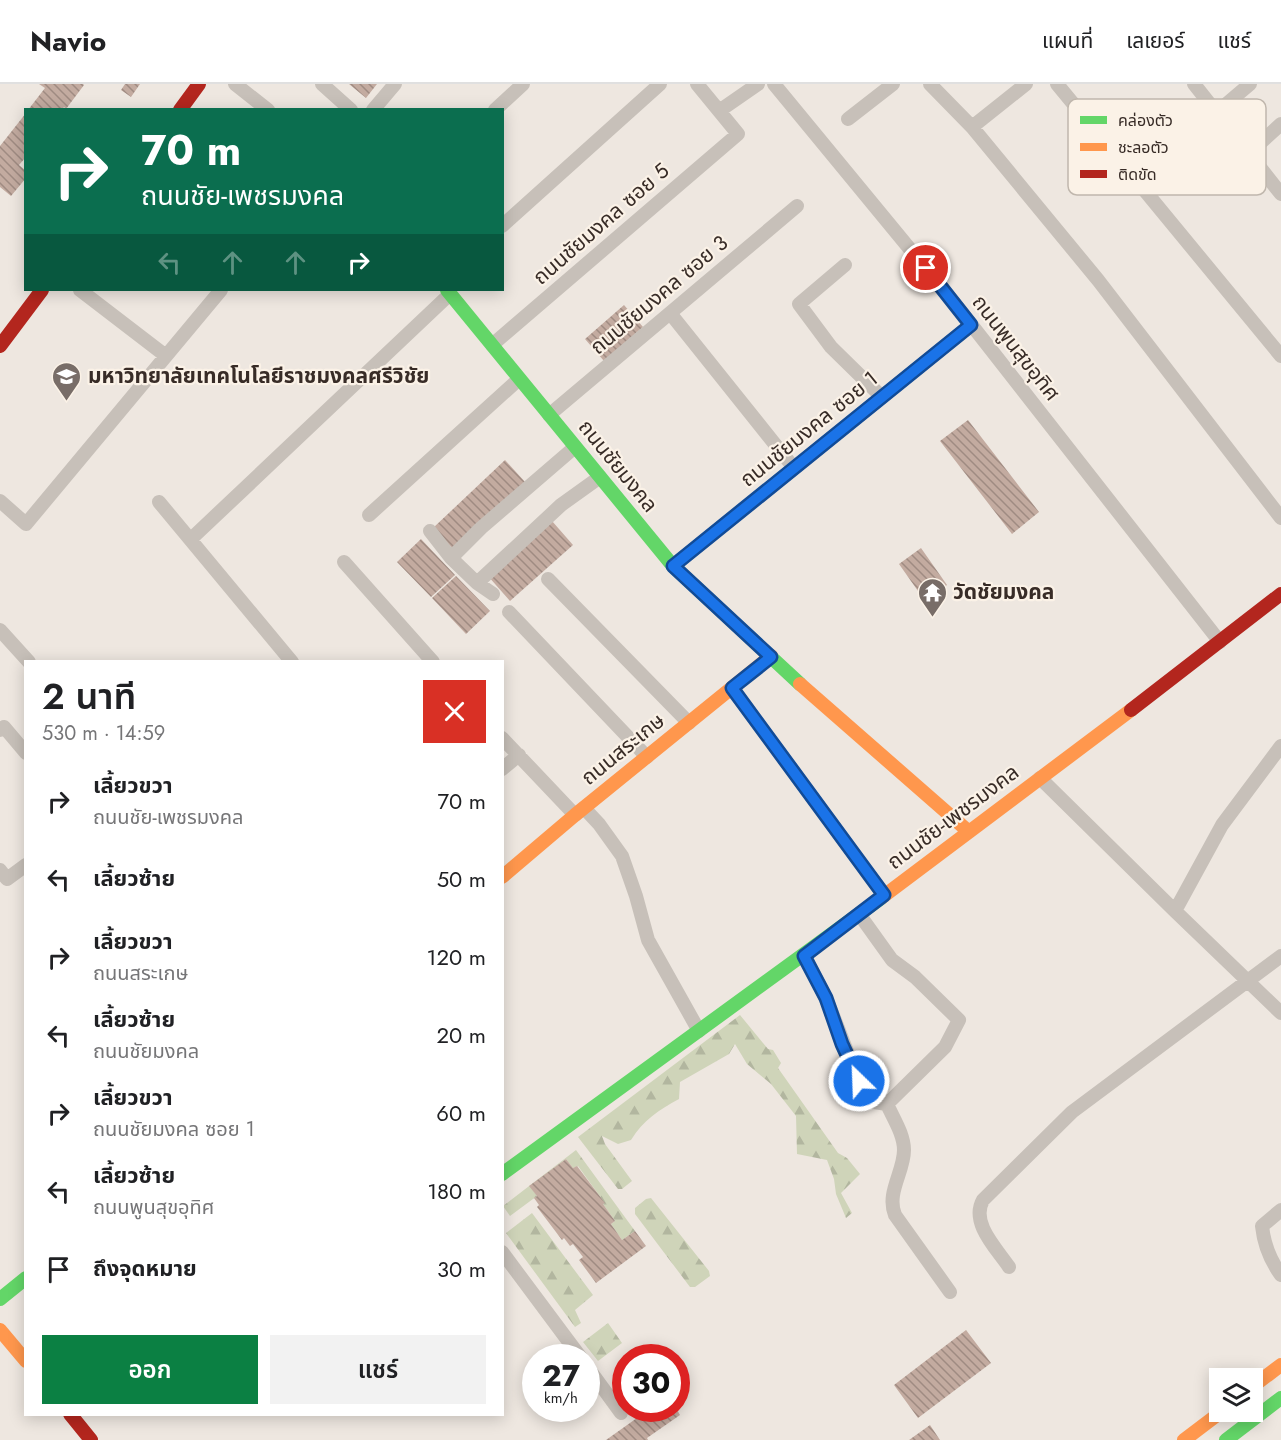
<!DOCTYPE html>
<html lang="th">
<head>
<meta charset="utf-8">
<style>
  body { margin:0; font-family:Jost,"Noto Sans Thai",sans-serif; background:#f2f2f2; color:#202124; height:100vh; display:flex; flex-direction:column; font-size:22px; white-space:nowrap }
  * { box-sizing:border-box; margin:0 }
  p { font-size:20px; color:#757577 }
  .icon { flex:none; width:33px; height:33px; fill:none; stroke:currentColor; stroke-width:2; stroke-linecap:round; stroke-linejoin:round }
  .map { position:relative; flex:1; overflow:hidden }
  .side { position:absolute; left:24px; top:576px; width:480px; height:756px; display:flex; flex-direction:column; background:#fff; border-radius:0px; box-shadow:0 3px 15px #0003 }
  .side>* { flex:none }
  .guide { position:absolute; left:24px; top:24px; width:480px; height:183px; border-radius:0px; box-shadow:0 3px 15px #0003; background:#0b6e4f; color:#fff; overflow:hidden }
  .buttons { position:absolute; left:1209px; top:1284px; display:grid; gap:12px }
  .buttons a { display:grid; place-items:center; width:54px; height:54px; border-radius:0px; background:#fff; box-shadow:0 3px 15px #0003; font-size:30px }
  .speed { position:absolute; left:522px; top:1260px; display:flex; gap:12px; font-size:30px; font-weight:700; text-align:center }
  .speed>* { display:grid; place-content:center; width:78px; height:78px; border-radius:50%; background:#fff; box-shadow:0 3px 15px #0003; line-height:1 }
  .speed small { font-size:15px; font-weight:400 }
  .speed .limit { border:9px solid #d22; background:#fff; color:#111 }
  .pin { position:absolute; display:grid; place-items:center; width:51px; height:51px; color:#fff; margin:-26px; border:3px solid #fff; border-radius:50%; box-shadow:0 2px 6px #0007 }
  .me { position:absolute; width:66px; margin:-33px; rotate:336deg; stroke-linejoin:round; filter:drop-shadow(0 0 4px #0008) }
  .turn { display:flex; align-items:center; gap:21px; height:126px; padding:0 18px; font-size:27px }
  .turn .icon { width:78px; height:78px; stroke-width:2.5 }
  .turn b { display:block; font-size:42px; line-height:51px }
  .lanes { display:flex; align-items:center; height:57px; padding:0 18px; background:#0003; justify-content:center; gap:30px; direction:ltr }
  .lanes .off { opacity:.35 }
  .round { display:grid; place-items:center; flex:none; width:63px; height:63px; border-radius:0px; background:#f2f2f2 }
  .overview { display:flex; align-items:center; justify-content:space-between; height:102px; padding:0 18px }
  h1 { font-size:36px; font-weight:600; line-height:45px }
  .action { display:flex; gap:12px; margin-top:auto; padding:12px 18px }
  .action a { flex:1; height:69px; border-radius:0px; background:#0b8043; color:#fff; font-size:24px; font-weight:600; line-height:69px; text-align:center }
  .action a+a { background:#f2f2f2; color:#202124 }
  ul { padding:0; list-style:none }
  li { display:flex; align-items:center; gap:18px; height:78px; padding:0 18px }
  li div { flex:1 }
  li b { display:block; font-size:22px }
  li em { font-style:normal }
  header { display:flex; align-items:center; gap:36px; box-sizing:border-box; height:84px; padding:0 30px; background:#fff; border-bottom:2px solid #e0e0e0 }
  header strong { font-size:28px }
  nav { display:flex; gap:33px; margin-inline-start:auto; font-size:21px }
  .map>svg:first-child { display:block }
  .forest { fill:url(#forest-firs) }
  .building { fill:url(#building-back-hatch) }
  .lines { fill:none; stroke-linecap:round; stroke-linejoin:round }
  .street { stroke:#c7c0b9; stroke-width:14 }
  .fast { stroke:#63d668; stroke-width:14 }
  .slow { stroke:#ff974d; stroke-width:14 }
  .jam { stroke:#b3261e; stroke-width:14 }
  .route-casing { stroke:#114b97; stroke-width:15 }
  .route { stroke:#1a73e8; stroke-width:10 }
  .labels { text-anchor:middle; stroke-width:4.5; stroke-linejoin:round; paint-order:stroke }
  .street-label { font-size:21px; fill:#382c27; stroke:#fbf2e7 }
  .poi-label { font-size:21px; font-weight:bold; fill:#382c27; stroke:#fbf2e7; text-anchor:start }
  .key { fill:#fbf2e7; stroke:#c0b7ad; stroke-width:1.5 }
  .key-label { font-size:16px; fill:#382c27 }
</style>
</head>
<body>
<header>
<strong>Navio</strong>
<nav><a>แผนที่</a><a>เลเยอร์</a><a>แชร์</a></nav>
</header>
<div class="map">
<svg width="1281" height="1356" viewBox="0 0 1281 1356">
  <defs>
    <pattern id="forest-firs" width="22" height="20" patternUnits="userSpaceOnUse" patternTransform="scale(1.5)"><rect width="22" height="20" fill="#cfd4b9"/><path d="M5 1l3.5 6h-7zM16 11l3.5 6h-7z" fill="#b2b69f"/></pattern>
    <pattern id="building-back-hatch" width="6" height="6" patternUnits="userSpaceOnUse" patternTransform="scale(1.5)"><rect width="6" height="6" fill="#c3aba0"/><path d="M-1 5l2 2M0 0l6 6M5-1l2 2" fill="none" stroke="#9f8b82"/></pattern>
  </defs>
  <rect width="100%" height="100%" fill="#eee7e0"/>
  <path class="forest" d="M740,931L768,965L773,966L781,979L778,984L838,1069L847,1074L860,1090L841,1109L852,1129L846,1134L836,1110L834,1095L827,1076L797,1070L796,1032L771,1000L747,980L735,960L729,970L680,998L679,1015C659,1026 643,1036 631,1056L618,1060L602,1052L605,1060L632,1097L622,1105H618L578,1053Z
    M576,1066L635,1147L622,1156L611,1140L615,1137L603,1120L604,1118L578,1082L573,1084L566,1075L530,1102L537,1112L510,1132L503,1122Z
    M651,1114L709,1187L710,1192L695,1203H690L635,1130V1124L646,1115Z
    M532,1129L593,1211L575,1226L581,1239L575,1243L506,1149Z
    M608,1239L622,1259L598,1277L583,1258Z"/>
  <path class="building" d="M39,0H83L84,1L66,25L64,23L62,26H28L45,4Z
    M125,0H140L131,13L121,6Z
    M349,0H377L366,14Z
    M26,29V73L19,81L26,87V94L11,112L0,103V62Z
    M624,221L643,243L604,277L585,255Z
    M968,336L1039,428L1012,450L940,357Z
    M505,376L526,399L454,466L433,444Z
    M552,437L573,461L510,517L488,492Z
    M421,455L455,491L431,513L397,478Z
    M921,464L947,501L925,517L899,480Z
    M456,492L490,527L466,550L432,514Z
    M566,1075L573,1084L577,1082L605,1119L603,1120L615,1137L611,1140L622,1156L635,1147L646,1162L596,1199L579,1176L583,1173L573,1160L570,1162L564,1154L562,1156L537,1123L539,1121L534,1114L537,1112L529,1102Z
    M966,1246L991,1279L918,1334L894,1301Z
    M651,1324H676L680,1331L647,1354L648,1356H606Z
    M930,1341L940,1356H909Z"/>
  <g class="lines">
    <path class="street" d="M235,0L268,26
      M322,0L351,26
      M774,0L956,221L1220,558
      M930,0L972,43L1098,196L1281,434
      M1057,0L1281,272
      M1194,0L1281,110
      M373,26L395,0
      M495,26L523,0
      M719,27L758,0
      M1217,28L1250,0
      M848,35L893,0
      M972,43L1026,0
      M1248,70L1281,40
      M502,142L660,0
      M845,181L799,220L831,263L882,313
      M80,206L166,272
      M670,229L794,384
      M492,261L738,50L697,0
      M549,331L797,122
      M0,417L26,440L221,206
      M159,418L292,578
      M369,431L519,295
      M430,447L451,474L477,499L561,421L600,393
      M191,455L450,210
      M451,474L481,444L575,363
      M344,478L433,578
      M673,482L971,241
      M548,495L689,639
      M477,499L493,510
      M509,528L647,673
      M0,546L29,578
      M732,604L884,811
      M0,646L4,643L26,669
      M502,654L575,731
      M502,685L519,671
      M1040,694L1175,827L1281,929
      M584,724L599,740L622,772L636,812L648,856L699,947
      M0,786L7,795L26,781
      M1175,827L1222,741L1281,662
      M804,872C811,885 819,899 825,913C843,951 848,982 874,1018L887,1020L945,963L959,936L915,893L892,876L859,830
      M887,1020C893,1034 904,1050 904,1066C904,1088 886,1109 895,1131L950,1208
      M1281,1126L1262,1142C1264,1161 1270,1176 1281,1191
      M502,1168L581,1274
      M1009,1183C997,1165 970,1139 983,1116L1072,1028L1281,872
      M586,1281L621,1329"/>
    <path class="fast" d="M447,206L673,482L800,600
      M502,1090L881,814
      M0,1215L26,1194
      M1226,1356L1281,1314"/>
    <path class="slow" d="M800,600L968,747
      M502,793L575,731L771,572
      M881,814L1131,626
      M0,1246L26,1277
      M1252,1303L1281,1281
      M1184,1356L1221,1328"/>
    <path class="jam" d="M180,26L199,0
      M0,262L42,206
      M1131,626L1281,510
      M70,1330L91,1356"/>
  </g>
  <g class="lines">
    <defs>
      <path id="route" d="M859,997L842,960L826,914L804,872L884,811L732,604L771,573L673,482L971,241L926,184"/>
    </defs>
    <use href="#route" class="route-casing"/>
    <use href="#route" class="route"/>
  </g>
  <defs>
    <symbol id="university-pin" viewBox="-11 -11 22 30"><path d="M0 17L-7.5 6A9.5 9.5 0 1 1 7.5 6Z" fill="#786d68" stroke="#fbf2e7"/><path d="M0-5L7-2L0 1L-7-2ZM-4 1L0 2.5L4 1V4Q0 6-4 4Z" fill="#fff"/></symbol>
    <symbol id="temple-pin" viewBox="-11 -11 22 30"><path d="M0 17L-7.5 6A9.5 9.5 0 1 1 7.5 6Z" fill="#786d68" stroke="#fbf2e7"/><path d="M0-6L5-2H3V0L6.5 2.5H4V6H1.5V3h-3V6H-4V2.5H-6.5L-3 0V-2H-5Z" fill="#fff"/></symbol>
  </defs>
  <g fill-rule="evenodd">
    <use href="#university-pin" x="50" y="276" width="33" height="45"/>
    <use href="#temple-pin" x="916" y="492" width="33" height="45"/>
  </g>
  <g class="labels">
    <g class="street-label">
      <text transform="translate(601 140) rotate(-41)" y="7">ถนนชัยมงคล ซอย 5</text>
      <text transform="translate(659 211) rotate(-40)" y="7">ถนนชัยมงคล ซอย 3</text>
      <text transform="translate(1016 264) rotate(52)" y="7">ถนนพูนสุขอุทิศ</text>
      <text transform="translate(809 345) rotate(-39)" y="7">ถนนชัยมงคล ซอย 1</text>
      <text transform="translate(618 382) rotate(51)" y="7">ถนนชัยมงคล</text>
      <text transform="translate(623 665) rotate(-39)" y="7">ถนนสระเกษ</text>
      <text transform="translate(953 733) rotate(-37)" y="7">ถนนชัย-เพชรมงคล</text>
    </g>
    <g class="poi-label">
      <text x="88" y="299">มหาวิทยาลัยเทคโนโลยีราชมงคลศรีวิชัย</text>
      <text x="953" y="515">วัดชัยมงคล</text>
    </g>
  </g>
  <rect x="1068" y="15" width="198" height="96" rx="9" class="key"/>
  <rect x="1080" y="32" width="27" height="8" fill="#63d668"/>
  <rect x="1080" y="59" width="27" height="8" fill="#ff974d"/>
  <rect x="1080" y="86" width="27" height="8" fill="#b3261e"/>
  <g class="key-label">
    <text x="1118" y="42">คล่องตัว</text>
    <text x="1118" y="69">ชะลอตัว</text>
    <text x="1118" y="96">ติดขัด</text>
  </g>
</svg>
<div class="buttons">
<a><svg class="icon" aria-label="layers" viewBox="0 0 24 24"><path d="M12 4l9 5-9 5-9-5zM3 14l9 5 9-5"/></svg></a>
</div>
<div class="speed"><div>27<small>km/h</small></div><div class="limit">30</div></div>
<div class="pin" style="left:926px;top:184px;background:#d93025"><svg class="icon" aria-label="arrive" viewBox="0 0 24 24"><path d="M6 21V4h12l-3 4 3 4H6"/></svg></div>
<svg class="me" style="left:859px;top:997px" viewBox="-20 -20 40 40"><circle r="17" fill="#1a73e8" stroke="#fff" stroke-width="3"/><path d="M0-11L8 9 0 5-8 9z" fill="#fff"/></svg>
<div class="guide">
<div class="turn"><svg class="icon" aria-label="right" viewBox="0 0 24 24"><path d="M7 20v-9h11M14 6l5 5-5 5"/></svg><div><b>70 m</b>ถนนชัย-เพชรมงคล</div></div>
<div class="lanes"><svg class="icon off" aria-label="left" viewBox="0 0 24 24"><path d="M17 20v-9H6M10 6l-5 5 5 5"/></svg><svg class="icon off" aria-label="ahead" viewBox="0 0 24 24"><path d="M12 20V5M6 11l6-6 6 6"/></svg><svg class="icon off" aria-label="ahead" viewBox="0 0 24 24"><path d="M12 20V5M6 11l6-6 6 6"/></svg><svg class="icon" aria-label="right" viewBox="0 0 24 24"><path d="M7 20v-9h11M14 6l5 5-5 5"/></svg></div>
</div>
<section class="side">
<div class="overview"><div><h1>2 นาที</h1><p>530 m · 14:59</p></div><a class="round" style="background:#d93025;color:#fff"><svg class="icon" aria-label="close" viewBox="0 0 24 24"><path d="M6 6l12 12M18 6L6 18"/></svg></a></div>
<ul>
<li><svg class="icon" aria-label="right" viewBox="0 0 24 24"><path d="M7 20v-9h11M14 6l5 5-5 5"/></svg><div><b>เลี้ยวขวา</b><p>ถนนชัย-เพชรมงคล</p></div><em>70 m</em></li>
<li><svg class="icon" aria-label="left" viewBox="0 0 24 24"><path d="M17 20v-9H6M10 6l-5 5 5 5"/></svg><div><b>เลี้ยวซ้าย</b></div><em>50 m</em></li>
<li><svg class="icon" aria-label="right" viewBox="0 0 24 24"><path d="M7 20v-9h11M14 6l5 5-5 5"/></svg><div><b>เลี้ยวขวา</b><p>ถนนสระเกษ</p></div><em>120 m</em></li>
<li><svg class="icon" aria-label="left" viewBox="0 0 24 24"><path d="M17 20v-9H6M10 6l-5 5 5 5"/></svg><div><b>เลี้ยวซ้าย</b><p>ถนนชัยมงคล</p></div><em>20 m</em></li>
<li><svg class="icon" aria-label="right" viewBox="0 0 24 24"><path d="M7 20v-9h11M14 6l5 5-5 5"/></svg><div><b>เลี้ยวขวา</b><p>ถนนชัยมงคล ซอย 1</p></div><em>60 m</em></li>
<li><svg class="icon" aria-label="left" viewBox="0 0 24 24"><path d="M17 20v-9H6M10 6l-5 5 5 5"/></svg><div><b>เลี้ยวซ้าย</b><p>ถนนพูนสุขอุทิศ</p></div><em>180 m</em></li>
<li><svg class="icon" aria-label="arrive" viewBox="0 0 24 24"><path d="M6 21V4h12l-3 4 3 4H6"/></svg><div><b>ถึงจุดหมาย</b></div><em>30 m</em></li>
</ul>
<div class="action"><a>ออก</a><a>แชร์</a></div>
</section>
</div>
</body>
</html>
